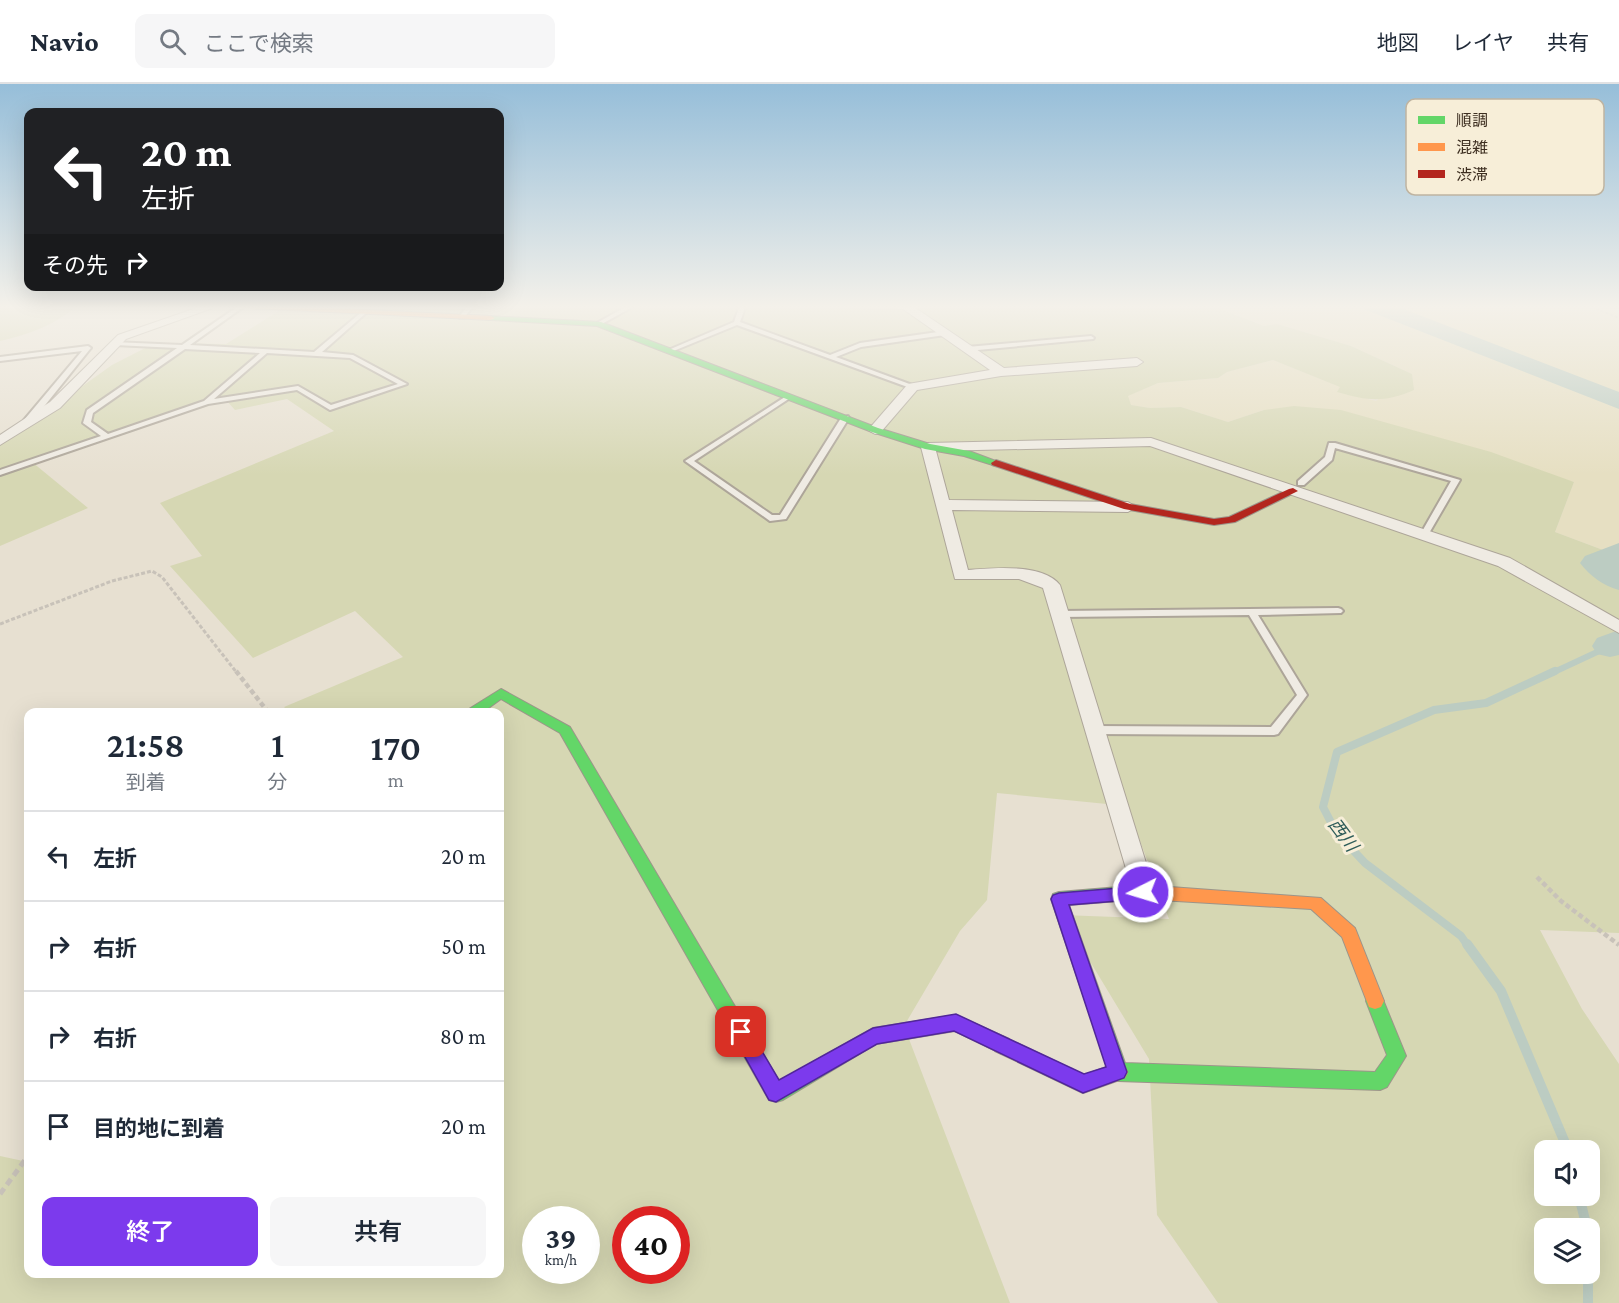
<!DOCTYPE html>
<html lang="ja">
<head>
<meta charset="utf-8">
<style>
  body { margin:0; font-family:"Crimson Pro","Noto Sans JP",serif; background:#f6f6f7; color:#1f2937; height:100vh; display:flex; flex-direction:column; font-size:22px; white-space:nowrap }
  * { box-sizing:border-box; margin:0 }
  p { font-size:20px; color:#747a83 }
  .icon { flex:none; width:33px; height:33px; fill:none; stroke:currentColor; stroke-width:2; stroke-linecap:round; stroke-linejoin:round }
  .map { position:relative; flex:1; overflow:hidden }
  .details { position:absolute; left:24px; top:624px; width:480px; height:570px; display:flex; flex-direction:column; background:#fff; border-radius:12px; box-shadow:0 6px 24px #0002 }
  .details>* { flex:none }
  .hud { position:absolute; left:24px; top:24px; width:480px; height:183px; border-radius:12px; box-shadow:0 6px 24px #0002; background:#202124; color:#fff; overflow:hidden }
  .fabs { position:absolute; left:1534px; top:1056px; display:grid; gap:12px }
  .fabs a { display:grid; place-items:center; width:66px; height:66px; border-radius:12px; background:#fff; box-shadow:0 6px 24px #0002; font-size:30px }
  .speed { position:absolute; left:522px; top:1122px; display:flex; gap:12px; font-size:30px; font-weight:700; text-align:center }
  .speed>* { display:grid; place-content:center; width:78px; height:78px; border-radius:50%; background:#fff; box-shadow:0 6px 24px #0002; line-height:1 }
  .speed small { font-size:15px; font-weight:400 }
  .speed .limit { border:9px solid #d22; background:#fff; color:#111 }
  .pin { position:absolute; display:grid; place-items:center; width:51px; height:51px; color:#fff; margin:-26px; border-radius:12px; box-shadow:0 3px 9px #0006 }
  .me { position:absolute; width:66px; margin:-33px; rotate:265deg; stroke-linejoin:round; filter:drop-shadow(0 0 4px #0008) }
  .turn { display:flex; align-items:center; gap:21px; height:126px; padding:0 18px; font-size:27px }
  .turn .icon { width:78px; height:78px; stroke-width:2.5 }
  .turn b { display:block; font-size:42px; line-height:51px }
  .then { display:flex; align-items:center; height:57px; padding:0 18px; background:#0003; gap:12px; font-size:22px }
  .eta { display:flex; justify-content:space-evenly; align-items:center; height:102px; text-align:center }
  .eta b { font-size:36px; font-weight:600; line-height:42px }
  .primary-button { display:flex; gap:12px; margin-top:auto; padding:12px 18px }
  .primary-button a { flex:1; height:69px; border-radius:12px; background:#7c3aed; color:#fff; font-size:24px; font-weight:600; line-height:69px; text-align:center }
  .primary-button a+a { background:#f6f6f7; color:#1f2937 }
  ul { padding:0; list-style:none }
  li { display:flex; align-items:center; gap:18px; height:90px; padding:0 18px; border-top:2px solid #e0e1e3 }
  li div { flex:1 }
  li b { display:block; font-size:22px }
  li em { font-style:normal }
  header { display:flex; align-items:center; gap:36px; box-sizing:border-box; height:84px; padding:0 30px; background:#fff; border-bottom:2px solid #e0e1e3 }
  header strong { font-size:28px }
  nav { display:flex; gap:33px; margin-inline-start:auto; font-size:21px }
  .search { width:420px; height:54px; background:#f6f6f7; display:flex; align-items:center; gap:15px; box-sizing:border-box; padding:0 21px; border-radius:12px; color:#747a83; font-size:22px }
  .map>svg:first-child { display:block }
  .farmland { fill:#e6dfc2 }
  .green { fill:#d6d7b3; fill-rule:evenodd }
  .lines { fill:none; stroke-linecap:round; stroke-linejoin:round }
  .stream-far2 { stroke:#bcccc2; stroke-width:6 }
  .stream-far1 { stroke:#bcccc2; stroke-width:8 }
  .stream { stroke:#bcccc2; stroke-width:10 }
  .river { fill:#bcccc2; fill-rule:evenodd }
  .lane-casing { stroke:#ada599; stroke-width:4 }
  .street-casing { stroke:#ada599; stroke-width:2 }
  .fast-casing { stroke:#9c958a; stroke-width:2 }
  .slow-casing { stroke:#9c958a; stroke-width:2 }
  .jam-casing { stroke:#9c958a; stroke-width:2 }
  .path-far3 { stroke:#c8c2b9; stroke-width:2; stroke-dasharray:3 2; stroke-linecap:butt }
  .path-far2 { stroke:#c8c2b9; stroke-width:3; stroke-dasharray:4 2; stroke-linecap:butt }
  .path-far1 { stroke:#c8c2b9; stroke-width:4.5; stroke-dasharray:5 3; stroke-linecap:butt }
  .path { stroke:#c8c2b9; stroke-width:5; stroke-dasharray:7 4.5; stroke-linecap:butt }
  .lane { fill:#efebe3; fill-rule:evenodd }
  .street { fill:#efebe3; fill-rule:evenodd }
  .fast { fill:#63d668; fill-rule:evenodd }
  .slow { fill:#ff974d; fill-rule:evenodd }
  .jam { fill:#b3261e; fill-rule:evenodd }
  .route { fill:#7c3aed; stroke:#51269a; stroke-width:1.5 }
  .labels { text-anchor:middle; stroke-width:6; stroke-linejoin:round; paint-order:stroke }
  .water-label { font-size:18px; font-style:italic; fill:#2f5d5a; stroke:#f7eed8 }
  .key { fill:#f7eed8; stroke:#bfb4a1; stroke-width:1.5 }
  .key-label { font-size:16px; fill:#3d2e20 }
</style>
</head>
<body>
<header>
<strong>Navio</strong>
<div class="search"><svg class="icon" aria-label="search" viewBox="0 0 24 24"><circle cx="10" cy="10" r="6"/><path d="M15 15l6 6"/></svg>ここで検索</div>
<nav><a>地図</a><a>レイヤ</a><a>共有</a></nav>
</header>
<div class="map">
<svg width="1619" height="1219" viewBox="0 0 1619 1219">
  <rect width="100%" height="100%" fill="#e7e0d1"/>
  <path class="farmland" d="M1210,221H1596L1619,230V472L1555,448L1574,398L1264,326L1228,338L1181,323L1150,324L1131,321L1127,312L1158,299L1218,294L1227,288L1273,276L1341,303L1338,308L1376,317L1412,290L1351,262L1277,240L1264,242Z"/>
  <path class="green" d="M0,221H78C57,240 28,251 0,257Z
    M288,221H1210L1264,242L1277,240L1351,262L1412,290L1414,306C1384,319 1368,317 1337,308L1340,303L1273,276L1227,288L1218,294L1158,299L1128,312L1131,321L1150,324L1181,323L1228,338L1264,326L1294,322L1341,326L1491,368L1574,398L1555,448L1619,472V476L1607,481L1619,490V849L1540,846L1582,925L1619,980V1219H1218L1157,1131L1149,975L1062,831L1169,835L1127,722L997,709L987,816L960,847L904,942L1010,1219H0V1072L28,1078V1190H500V628H289L284,623L403,573L355,527L253,574L170,482L202,472L160,419L334,347L287,315L235,326L226,316L32,378L88,424L0,462V361L112,281L155,259L226,260ZM1545,1066H1590V1112H1545ZM536,1136H586V1186H536ZM626,1136H676V1186H626ZM1545,1144H1590V1190H1545Z"/>
  <g class="lines">
    <path class="stream-far2" d="M1552,589L1610,562"/>
    <path class="stream-far1" d="M1468,862L1461,852L1365,779L1336,748L1323,723L1337,668L1434,626L1486,619L1555,587"/>
    <path class="stream" d="M1467,860L1501,907L1568,1066
      M1579,1112L1587,1144
      M1588,1190V1219"/>
    <path class="river" d="M1363,221H1393L1619,308V325L1366,226Z
      M1619,459V506C1604,502 1590,492 1580,479L1585,472Z
      M1619,546V571L1610,573L1597,570L1592,562L1597,554Z"/>
    <defs>
      <path id="lane" d="M240,221H246L190,261L314,268L364,226L367,228L366,229L322,268L353,271L407,300L330,326L297,306L208,320L0,391V386L101,352L83,339L87,326L177,264L115,261L113,260V258L182,261ZM185,265L260,269L204,317L108,350L91,338L93,329ZM267,269L350,274L398,300L331,321L298,302L214,315Z
        M468,221H474L464,234H460L459,233Z
        M629,221H636L600,241L595,240Z
        M740,221H746L740,238L830,271L860,259L945,247L948,249L945,251L861,263L836,273L915,302V304L913,305L737,241L671,268L666,267L734,238Z
        M1091,252L1094,254L1093,255L967,267L964,265L967,263Z
        M88,262L91,264L90,265L30,340H24V336L82,267L0,277V273Z
        M788,311L792,313L790,314L694,377L772,431H780L841,334L848,332L849,334L786,435L770,437L685,377Z
        M1329,359H1335L1460,396L1428,451L1427,453H1421L1420,451L1451,397L1335,364L1332,376L1304,401H1298V397L1325,373Z
        M1338,524L1341,525L1343,527L1341,529L1258,531L1307,611L1278,650L1274,651L1094,650L1089,646L1094,642L1271,643L1297,611L1249,531L1060,533L1055,530L1060,527Z"/>
      <path id="street" d="M205,221H221L126,255L60,324L0,361V351L50,318L118,251Z
        M848,221H911L1004,284L1137,274L1143,278L1137,282L1001,292L917,306L880,349L875,350L868,346L908,300L990,286L903,225L853,224Z
        M1151,354L1510,474L1619,536V549L1498,482L1150,362L936,367L949,416L1128,418L1136,423L1128,428L952,426L968,486C992,484 1043,479 1060,501L1155,808L1151,815L1143,818L1135,815L1043,504L1019,495H955L921,363L928,359Z"/>
      <path id="fast" d="M488,232L601,238L878,344L930,360L969,367L1001,379L996,382L964,372L925,365L872,348L597,242L491,236H488Z
        M501,605L570,643L779,997L873,944L956,931L1009,955L1011,961L1009,967L1002,970L955,947L876,960L783,1016L776,1018L769,1016L560,649L501,615L483,628H467L469,625Z
        M1143,801L1149,803L1151,808L1149,813L1143,815L1069,821L1125,979L1375,988L1387,971L1366,917L1369,911L1375,909L1381,911L1406,972L1387,1003L1380,1006L1118,997L1111,994L1051,815L1053,810L1059,808Z"/>
      <path id="slow" d="M226,221H269L491,232L495,234L491,236L230,223Z
        M1143,801L1321,814L1355,844L1384,917L1381,923L1375,925L1369,923L1342,853L1311,825L1143,815L1137,813L1135,808L1137,803Z
        M1002,952L1084,991L1118,979L1125,982L1128,988L1125,994L1083,1009L995,967L993,961L995,955Z"/>
      <path id="jam" d="M996,376L1130,420L1214,435L1229,433L1289,405L1293,404L1298,407L1235,438L1214,441L1124,425L992,381L991,379Z"/>
    </defs>
    <use href="#lane" class="lane-casing"/>
    <use href="#street" class="street-casing"/>
    <use href="#fast" class="fast-casing"/>
    <use href="#slow" class="slow-casing"/>
    <use href="#jam" class="jam-casing"/>
    <path class="path-far3" d="M1587,221L1619,234"/>
    <path class="path-far2" d="M0,540L112,497L152,487L162,493L237,589"/>
    <path class="path-far1" d="M236,587L268,628
      M1537,793L1561,817L1619,861"/>
    <path class="path" d="M0,1110L28,1072"/>
    <use href="#lane" class="lane"/>
    <use href="#street" class="street"/>
    <use href="#fast" class="fast"/>
    <use href="#slow" class="slow"/>
    <use href="#jam" class="jam"/>
  </g>
  <linearGradient id="sky" x2="0" y2="1"><stop stop-color="#96bed9"/><stop offset="0.57" stop-color="#f4f1ea"/><stop offset="1" stop-color="#f4f1ea" stop-opacity="0"/></linearGradient>
  <rect width="1619" height="391" fill="url(#sky)"/>
  <path class="route" d="M1143,802L1149,804L1151,808L1149,813L1143,815L1069,821L1127,988L1124,994L1083,1009L954,947L877,960L776,1018L769,1016L731,948L734,942L741,940L747,942L779,996L873,944L956,930L1084,990L1106,983L1051,815L1053,811L1059,809Z"/>
  <g class="labels">
    <g class="water-label">
      <text transform="translate(1343 751) rotate(53)" y="6">西川</text>
    </g>
  </g>
  <rect x="1406" y="15" width="198" height="96" rx="9" class="key"/>
  <rect x="1418" y="32" width="27" height="8" fill="#63d668"/>
  <rect x="1418" y="59" width="27" height="8" fill="#ff974d"/>
  <rect x="1418" y="86" width="27" height="8" fill="#b3261e"/>
  <g class="key-label">
    <text x="1456" y="42">順調</text>
    <text x="1456" y="69">混雑</text>
    <text x="1456" y="96">渋滞</text>
  </g>
</svg>
<div class="fabs">
<a><svg class="icon" aria-label="sound" viewBox="0 0 24 24"><path d="M4 9h4l5-4v14l-5-4H4zM17 9q2 3 0 6"/></svg></a>
<a><svg class="icon" aria-label="layers" viewBox="0 0 24 24"><path d="M12 4l9 5-9 5-9-5zM3 14l9 5 9-5"/></svg></a>
</div>
<div class="speed"><div>39<small>km/h</small></div><div class="limit">40</div></div>
<div class="pin" style="left:741px;top:948px;background:#d93025"><svg class="icon" aria-label="arrive" viewBox="0 0 24 24"><path d="M6 21V4h12l-3 4 3 4H6"/></svg></div>
<svg class="me" style="left:1143px;top:808px" viewBox="-20 -20 40 40"><circle r="17" fill="#7c3aed" stroke="#fff" stroke-width="3"/><path d="M0-11L8 9 0 5-8 9z" fill="#fff"/></svg>
<div class="hud">
<div class="turn"><svg class="icon" aria-label="left" viewBox="0 0 24 24"><path d="M17 20v-9H6M10 6l-5 5 5 5"/></svg><div><b>20 m</b>左折</div></div>
<div class="then">その先<svg class="icon" aria-label="right" viewBox="0 0 24 24"><path d="M7 20v-9h11M14 6l5 5-5 5"/></svg></div>
</div>
<section class="details">
<div class="eta">
<div><b>21:58</b><p>到着</p></div>
<div><b>1</b><p>分</p></div>
<div><b>170</b><p>m</p></div>
</div>
<ul>
<li><svg class="icon" aria-label="left" viewBox="0 0 24 24"><path d="M17 20v-9H6M10 6l-5 5 5 5"/></svg><div><b>左折</b></div><em>20 m</em></li>
<li><svg class="icon" aria-label="right" viewBox="0 0 24 24"><path d="M7 20v-9h11M14 6l5 5-5 5"/></svg><div><b>右折</b></div><em>50 m</em></li>
<li><svg class="icon" aria-label="right" viewBox="0 0 24 24"><path d="M7 20v-9h11M14 6l5 5-5 5"/></svg><div><b>右折</b></div><em>80 m</em></li>
<li><svg class="icon" aria-label="arrive" viewBox="0 0 24 24"><path d="M6 21V4h12l-3 4 3 4H6"/></svg><div><b>目的地に到着</b></div><em>20 m</em></li>
</ul>
<div class="primary-button"><a>終了</a><a>共有</a></div>
</section>
</div>
</body>
</html>
